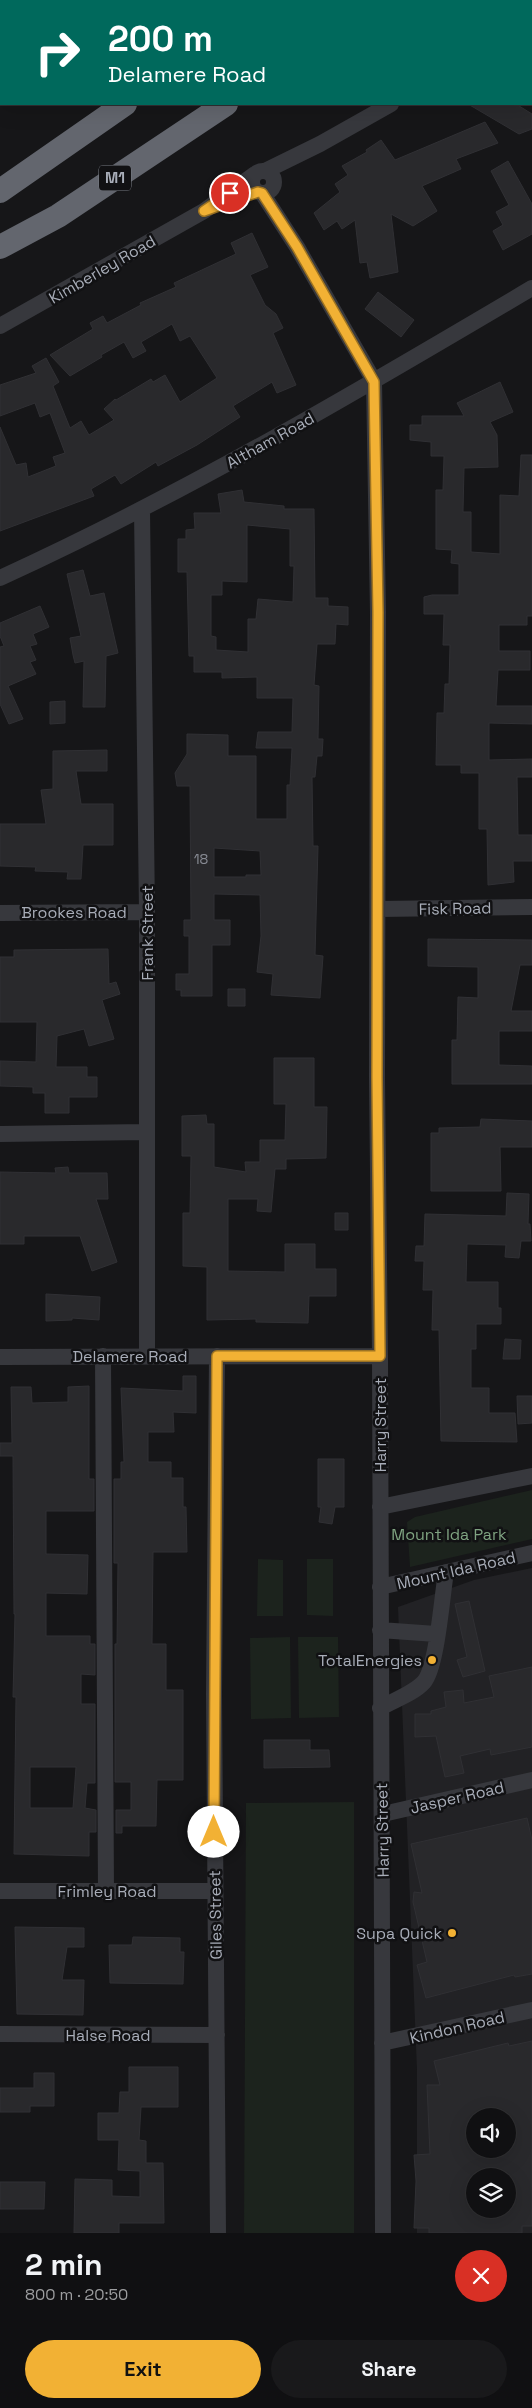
<!DOCTYPE html>
<html lang="en">
<head>
<meta charset="utf-8">
<style>
  body { margin:0; font-family:"Space Grotesk",sans-serif; background:#19191b; color:#f1f3f6; height:100vh; display:flex; flex-direction:column; font-size:19px; white-space:nowrap }
  * { box-sizing:border-box; margin:0 }
  p { font-size:16px; color:#9c9d9f }
  .icon { flex:none; width:28px; height:28px; fill:none; stroke:currentColor; stroke-width:2; stroke-linecap:round; stroke-linejoin:round }
  .map { position:relative; height:2233px; overflow:hidden }
  .details { display:flex; flex-direction:column; background:#101012; flex:1 }
  .details>* { flex:none }
  .top-card { position:absolute; left:0px; top:0px; width:532px; height:105px; box-shadow:0 5px 20px #0002,0 0 0 1px #303032; background:#00695c; color:#fff; overflow:hidden }
  .fabs { position:absolute; left:466px; top:2108px; display:grid; gap:10px }
  .fabs a { display:grid; place-items:center; width:50px; height:50px; border-radius:50%; background:#101012; box-shadow:0 5px 20px #0002,0 0 0 1px #303032; font-size:25px }
  .pin { position:absolute; display:grid; place-items:center; width:42px; height:42px; color:#fff; margin:-21px; border:2px solid #fff; border-radius:50%; box-shadow:0 1px 5px #0007 }
  .me { position:absolute; width:55px; margin:-28px; rotate:0deg; stroke-linejoin:round; filter:drop-shadow(0 0 4px #0008) }
  .turn { display:flex; align-items:center; gap:18px; height:105px; padding:0 25px; font-size:22px }
  .turn .icon { width:65px; height:65px; stroke-width:2.5 }
  .turn b { display:block; font-size:35px; line-height:42px }
  .round { display:grid; place-items:center; flex:none; width:52px; height:52px; border-radius:26px; background:#19191b }
  .overview { display:flex; align-items:center; justify-content:space-between; height:85px; padding:0 25px }
  h1 { font-size:30px; font-weight:600; line-height:38px }
  .button { display:flex; gap:10px; margin-top:auto; padding:10px 25px }
  .button a { flex:1; height:58px; border-radius:30px; background:#f2b134; color:#111; font-size:20px; font-weight:600; line-height:58px; text-align:center }
  .button a+a { background:#19191b; color:#f1f3f6 }
  .map>svg:first-child { display:block }
  .built { fill:#222225; fill-rule:evenodd }
  .green { fill:#1c231d }
  .building { fill:#29292c; stroke:#303034; fill-rule:evenodd }
  .lines { fill:none; stroke-linecap:round; stroke-linejoin:round }
  .minor { stroke:#37383d; stroke-width:16 }
  .highway { stroke:#63666e; stroke-width:24 }
  .route-casing { stroke:#9d7322; stroke-width:12 }
  .route { stroke:#f2b134; stroke-width:9 }
  .poi-dot { fill:#f2b134; stroke:#111113; stroke-width:2 }
  .labels { text-anchor:middle; stroke-width:5; stroke-linejoin:round; paint-order:stroke }
  .number-label { font-size:14px; fill:#888b94 }
  .shield { fill:#111113; stroke:#7b7e86; stroke-width:1 }
  .shield-label { font-size:15px; font-weight:bold; fill:#a8adb8 }
  .street-label { font-size:16px; fill:#a8adb8; stroke:#111113 }
  .park-label { font-size:16px; fill:#7fa381; stroke:#111113 }
  .poi-label { font-size:16px; fill:#a8adb8; stroke:#111113; text-anchor:end }
</style>
</head>
<body>
<div class="map">
<svg width="532" height="2233" viewBox="0 0 532 2233">
  <rect width="100%" height="100%" fill="#161618"/>
  <path class="built" d="M532,1568V2233H417V2070L398,1607L474,1580ZM475,2116H508V2149H475ZM475,2176H508V2209H475Z"/>
  <path class="green" d="M532,1490V1539L410,1567L407,1522L415,1517Z
    M258,1559L283,1560V1616H257Z
    M307,1559H333V1616L307,1615Z
    M290,1637L291,1718L251,1719L250,1638Z
    M298,1637H338L339,1717L299,1718Z
    M354,1802V2233H244L246,1803Z"/>
  <path class="building" d="M468,104H516L532,114V129L519,134Z
    M485,122L498,143L456,159L461,169L422,186L437,211L413,226L391,214L398,272L370,278L367,262L360,263L355,220L342,229L337,221L324,230L314,213L340,192L335,184L348,175L342,166L367,152L366,150L381,140L395,160Z
    M508,161L532,204V234L503,250L493,231L503,225L496,212L509,205L491,171Z
    M252,233L268,267L250,275L265,305L276,314L283,328L273,333L296,385L277,393L272,382L233,406L240,417L197,445L158,466L156,462L121,484L115,475L91,489L94,496L0,531V427L16,465L26,463L28,477L56,466L53,457L65,453L50,413L40,417L35,403L0,416V385L36,373L32,366L46,358L59,382L53,386L70,428L81,421L89,435L114,420L104,409L115,399L116,400L151,379L153,382L165,375L180,402L217,378L190,336L180,341L172,324L141,342L146,351L133,358L124,342L101,355L102,357L70,376L50,355L93,329L90,323L103,316L107,323L141,305L140,303L176,287L174,283L236,254L231,243Z
    M378,292L414,320L401,337L365,309Z
    M500,382L513,412L490,422L497,435L498,467L464,468L463,512H471V552L500,554V495L519,496L521,455H532V616H527V625H499V651H530V670H498L496,706H532V724L489,723V760L532,759V777H517L518,835H532V861H513L514,882L488,885L487,829H479V773H461V765H436L437,713H444L445,684H449L450,645H443L444,614H424V597L432,595H459V564L451,563L452,550L436,549V490H443L444,456H431V442L410,440V425H422V416H464L457,403Z
    M242,490L244,502L284,506V509H314L315,598H328V606L348,607V625L336,624L335,644H317L314,685L319,686L318,739H323L322,756H317L315,777H312L313,846H318L315,955L323,956L320,998L271,995L273,974L257,972L261,936L260,895L214,894V920H230V945H212V996H181V990H176V974H189V936H184V920H191L190,786H177L175,773L187,754V734L228,735V756H256V819H287V785H290L292,748H256L258,732H292L293,698H257V677L222,678V672H194V656H189L187,572H178V539H186V530L195,529L194,513H221L218,494ZM247,525L290,529V566H294L293,602L258,599L256,619H248V652L216,650V637L211,636V595H222V581L247,582ZM214,848L260,851L261,875H246V877H214Z
    M83,570L90,596L104,593L118,653L106,656L105,707H83L84,661L75,663L73,655L70,638L81,636L67,574Z
    M40,606L49,627L33,634L37,644L30,646L36,660L30,662L36,674L8,686L23,719L9,724L0,704V647L4,646L0,636V623Z
    M65,701V723L50,724V702Z
    M107,750V771H76L81,804H113V845H83L81,879H67L68,872L35,871L36,867L0,866V824H46L41,790L53,789V751Z
    M428,939L532,940V965H520L511,1011H532V1031H499V1065L532,1066V1084H452V1040H457L458,997L478,998V967L428,966Z
    M108,949L109,984L116,982L120,994L102,1000L114,1039L89,1046L84,1029L57,1036L56,1067H87V1077H97V1097H69V1113H45V1093H33V1087L0,1086V1061L36,1062L37,1022H0V957H14V950Z
    M228,989H245V1006H228Z
    M274,1058H314V1107H327L326,1158L286,1159V1169H275L271,1212L257,1211L258,1199H228V1271L285,1272V1244H315V1269H336V1296H309L308,1323L256,1322V1319L207,1320V1267L183,1266V1213H190L191,1156H182V1116L206,1115L207,1124H214V1167L246,1172L245,1162H260V1140H285L286,1104H274Z
    M481,1119L532,1121V1147H500L501,1191H431V1133H439V1128L480,1127Z
    M68,1167L69,1173H107L108,1199H96L117,1262L92,1271L80,1236H24V1244H0V1172L56,1173L55,1168Z
    M507,1193L529,1194L528,1224H530L531,1241H521L519,1258L505,1257L506,1245L467,1244L466,1282H498V1308H501V1324H476V1349H471V1388H489V1413H515L517,1442L441,1441L439,1330H432L433,1290H423L424,1261H415L416,1246H424L425,1214L506,1216Z
    M335,1213H348V1230H335Z
    M46,1294L100,1297L99,1320L72,1318V1320L46,1321Z
    M505,1339L521,1340L520,1359H503Z
    M183,1376H196V1413L173,1412L174,1432H148V1462H171V1478H183V1507H186L187,1552H153L152,1644H166V1690H183V1780H157L156,1826H122V1833H116V1810H131V1782H115V1644H117L118,1563H114V1479H121V1462H124L121,1388L183,1391Z
    M89,1386V1479H94V1511H46V1554L88,1555L87,1594L46,1593V1636H90V1644H95V1675L81,1674V1704H95V1783H87L85,1808L96,1810V1832H89V1856L14,1854L16,1697H13L15,1614H14L13,1456H0V1443H12L11,1387H31L32,1403L68,1402V1387ZM30,1767H76L73,1808H30Z
    M517,1396H532V1423L518,1424Z
    M318,1459H344V1507H335L332,1524L319,1522L321,1507H318Z
    M469,1601L485,1671L463,1677L457,1660L467,1657L455,1604Z
    M532,1667V1747L491,1755L490,1749L460,1756L464,1773L445,1777L436,1736L415,1737V1714H431V1711L446,1707L444,1692L463,1690L464,1703L494,1697L489,1676Z
    M264,1740H310V1750H329L330,1767L264,1768Z
    M527,1818L532,1840V1974L515,1977L514,1975L426,1998L417,1965L427,1962L413,1902L414,1892L422,1893L411,1844Z
    M15,1927L84,1928V1947H67L62,1980H84L83,2015L17,2014Z
    M133,1937L180,1938V1952H184L183,1984L110,1983L109,1945H132Z
    M532,2041V2226H522V2233H429V2228H414L416,2181L414,2155L430,2154L427,2085H440L434,2061L508,2043L509,2046ZM475,2116H508V2149H475ZM475,2176H508V2209H475Z
    M129,2067H178V2107H141L139,2140L146,2141V2163H163L164,2223H119V2233H74L75,2179L112,2180V2196L140,2197V2171L118,2170L119,2140H98V2113H119L120,2092H129Z
    M34,2073H54V2106H30V2112H0V2088H34Z
    M0,2182H45L44,2209H0Z"/>
  <g class="lines">
    <path class="minor" d="M163,1L165,0
      M531,24L532,23
      M0,81H1
      M0,94H1
      M265,171L320,144L391,104
      M252 182a11 11 0 1 1 22 0a11 11 0 1 1-22 0Z
      M262,193L297,247L374,381L378,612L377,1078L380,1356L383,2233
      M0,326L204,211L255,174
      M142,510L147,912V1355
      M0,578C184,494 358,391 532,288
      M379,909L532,907
      M0,913L147,912
      M0,1134L146,1132
      M103,1356L106,1891
      M217,1356L214,1694L218,2233
      M0,1357L380,1356
      M380,1507L532,1476
      M380,1587L532,1553
      M380,1630L436,1634
      M380,1708C394,1700 413,1694 424,1682C437,1667 442,1596 446,1572
      M383,1814L532,1780
      M0,1891H215
      M0,2034L217,2035
      M382,2043L532,2010"/>
    <path class="highway" d="M274,1L275,0
      M365,1L366,0
      M0,191L125,104
      M0,247L58,216L226,104"/>
  </g>
  <g class="lines">
    <defs>
      <path id="route" d="M214,1832L217,1356H380L377,1078L378,612L374,382L297,247L262,193L258,192L204,211L230,193"/>
    </defs>
    <use href="#route" class="route-casing"/>
    <use href="#route" class="route"/>
  </g>
  <g class="poi-dot">
    <circle cx="432" cy="1660" r="5"/>
    <circle cx="452" cy="1933" r="5"/>
  </g>
  <g class="labels">
    <g class="number-label">
      <text x="201" y="864">18</text>
    </g>
    <rect class="shield" x="99" y="165.5" width="32" height="25" rx="4"/>
    <g class="shield-label">
      <text x="115" y="183">M1</text>
    </g>
    <g class="street-label">
      <text transform="translate(102 269) rotate(-30)" y="6">Kimberley Road</text>
      <text transform="translate(270 440) rotate(-29)" y="6">Altham Road</text>
      <text transform="translate(455 908) rotate(-1)" y="6">Fisk Road</text>
      <text x="74" y="918">Brookes Road</text>
      <text transform="translate(147 933) rotate(-90)" y="6">Frank Street</text>
      <text x="130" y="1362">Delamere Road</text>
      <text transform="translate(380 1425) rotate(-90)" y="6">Harry Street</text>
      <text transform="translate(456 1570) rotate(-13)" y="6">Mount Ida Road</text>
      <text transform="translate(457 1797) rotate(-13)" y="6">Jasper Road</text>
      <text transform="translate(382 1830) rotate(-91)" y="6">Harry Street</text>
      <text x="107" y="1897">Frimley Road</text>
      <text transform="translate(215 1915) rotate(-91)" y="6">Giles Street</text>
      <text transform="translate(457 2027) rotate(-13)" y="6">Kindon Road</text>
      <text x="108" y="2041">Halse Road</text>
    </g>
    <g class="park-label">
      <text x="449" y="1540">Mount Ida Park</text>
    </g>
    <g class="poi-label">
      <text x="422" y="1666">TotalEnergies</text>
      <text x="442" y="1939">Supa Quick</text>
    </g>
  </g>
</svg>
<div class="fabs">
<a><svg class="icon" aria-label="sound" viewBox="0 0 24 24"><path d="M4 9h4l5-4v14l-5-4H4zM17 9q2 3 0 6"/></svg></a>
<a><svg class="icon" aria-label="layers" viewBox="0 0 24 24"><path d="M12 4l9 5-9 5-9-5zM3 14l9 5 9-5"/></svg></a>
</div>
<div class="pin" style="left:230px;top:193px;background:#d93025"><svg class="icon" aria-label="arrive" viewBox="0 0 24 24"><path d="M6 21V4h12l-3 4 3 4H6"/></svg></div>
<svg class="me" style="left:214px;top:1832px" viewBox="-20 -20 40 40"><circle r="19" fill="#fff"/><path d="M0-13L10 11 0 6-10 11z" fill="#f2b134"/></svg>
<div class="top-card">
<div class="turn"><svg class="icon" aria-label="right" viewBox="0 0 24 24"><path d="M7 20v-9h11M14 6l5 5-5 5"/></svg><div><b>200 m</b>Delamere Road</div></div>
</div>
</div>
<section class="details">
<div class="overview"><div><h1>2 min</h1><p>800 m · 20:50</p></div><a class="round" style="background:#d93025;color:#fff"><svg class="icon" aria-label="close" viewBox="0 0 24 24"><path d="M6 6l12 12M18 6L6 18"/></svg></a></div>
<div class="button"><a>Exit</a><a>Share</a></div>
</section>
</body>
</html>
